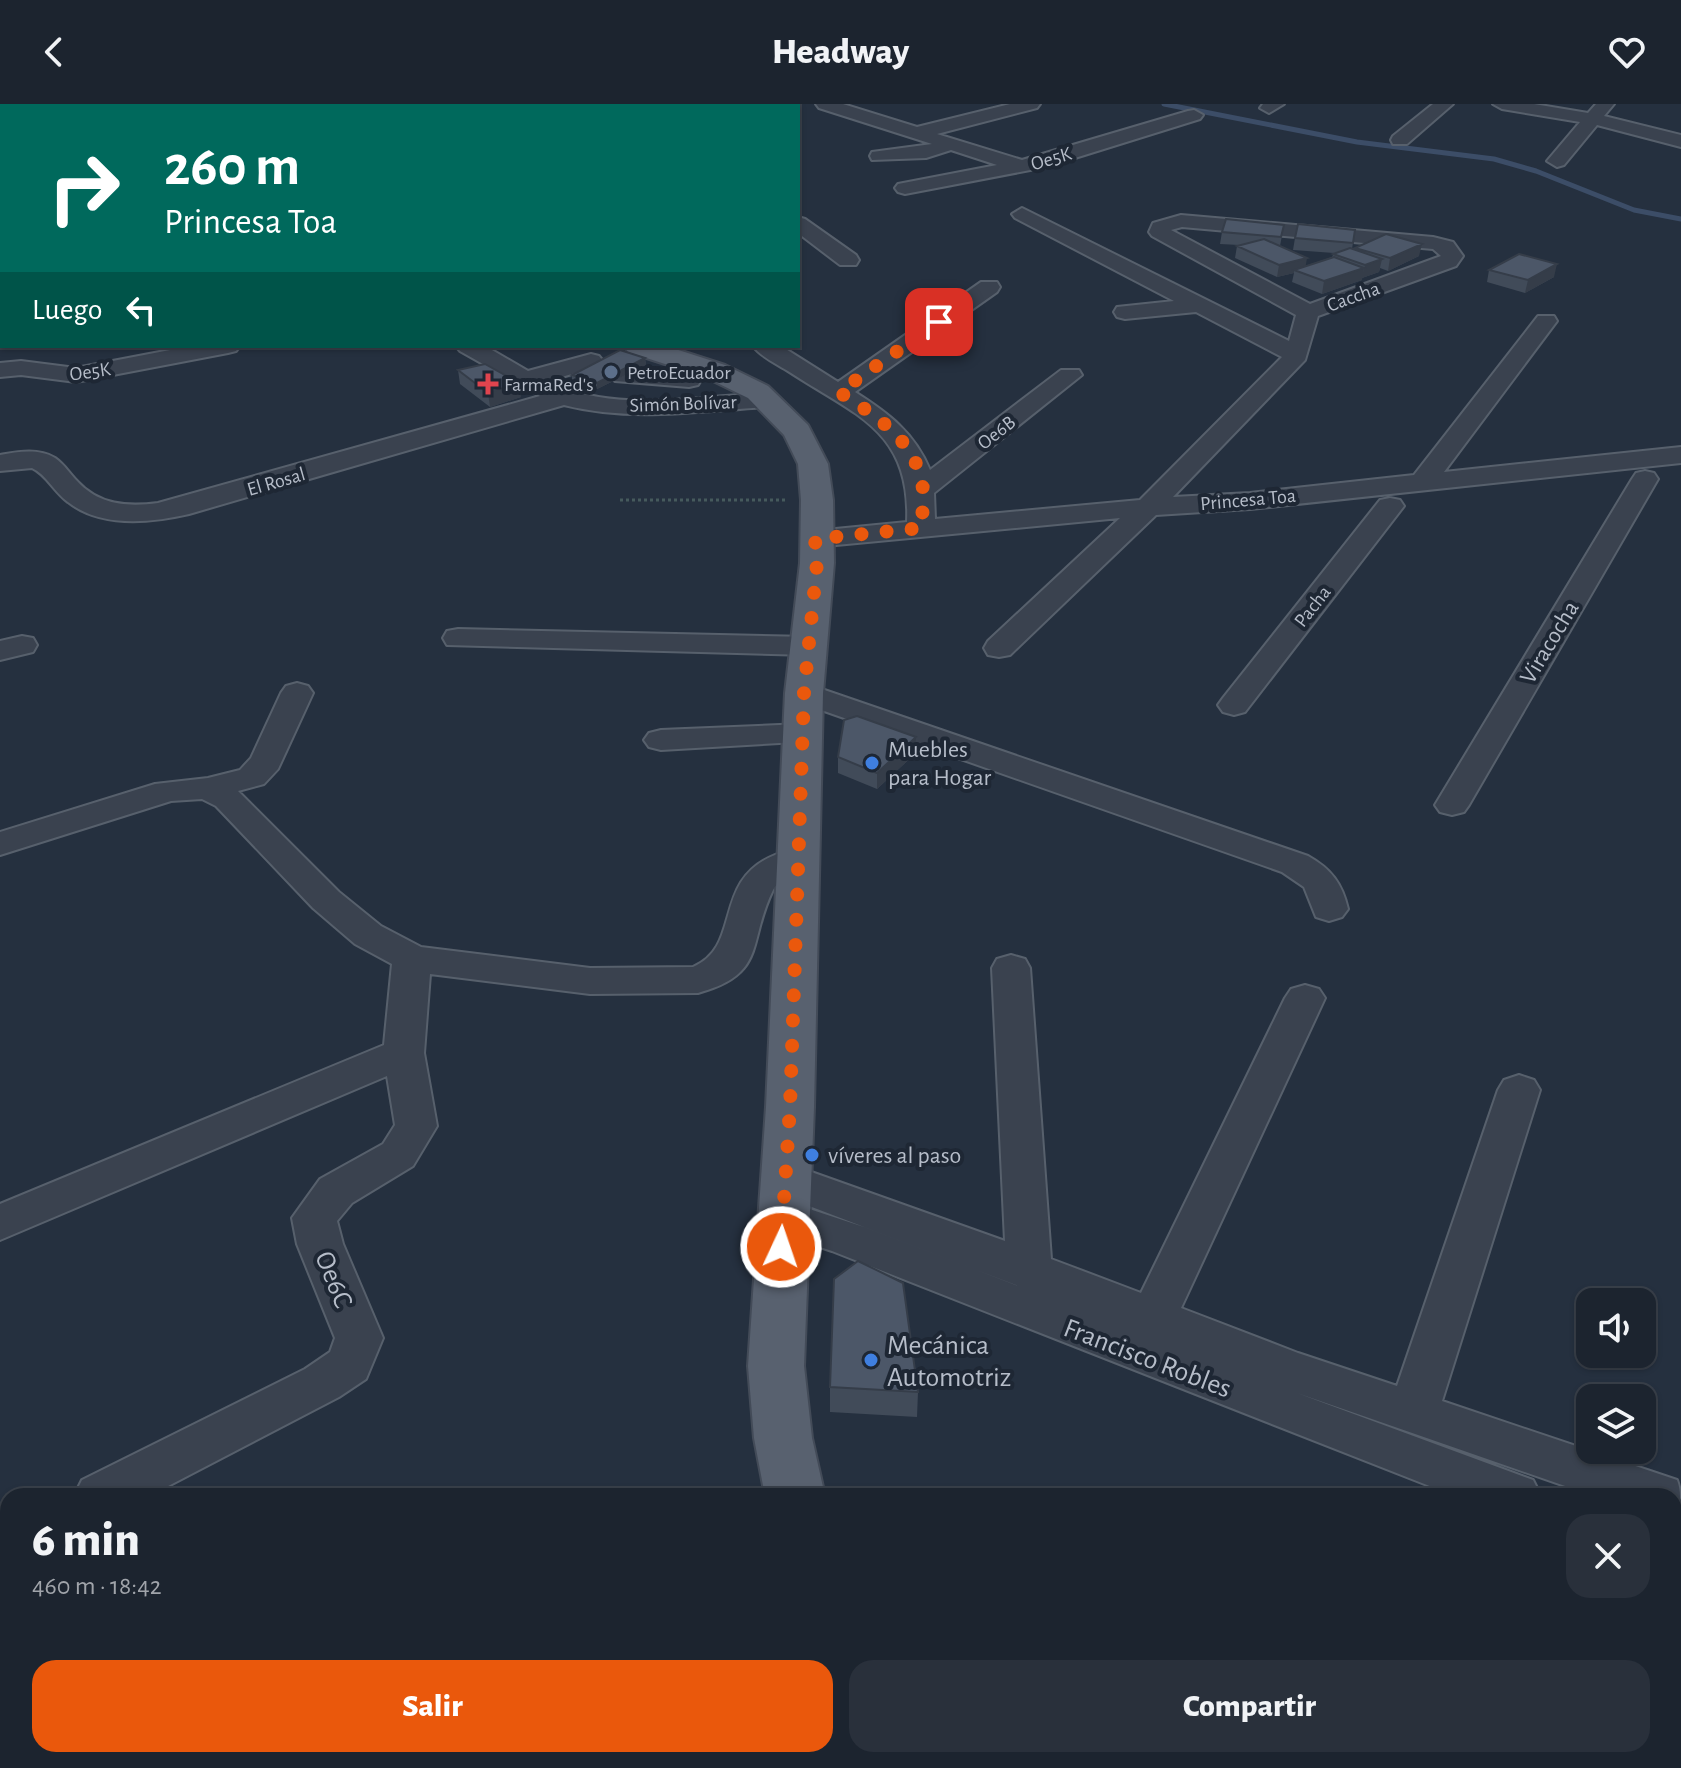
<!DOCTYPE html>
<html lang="es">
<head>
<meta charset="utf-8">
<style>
  body { margin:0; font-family:"Alegreya Sans",sans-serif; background:#29303b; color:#f1f3f6; height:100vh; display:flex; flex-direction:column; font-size:30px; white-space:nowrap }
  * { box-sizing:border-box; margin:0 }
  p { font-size:26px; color:#a0a4aa }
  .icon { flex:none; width:44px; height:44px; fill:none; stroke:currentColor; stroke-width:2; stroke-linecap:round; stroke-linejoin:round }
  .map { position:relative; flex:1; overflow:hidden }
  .sheet { position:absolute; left:0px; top:1384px; width:1682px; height:280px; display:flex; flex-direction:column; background:#1c242f; border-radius:24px 24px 0 0; box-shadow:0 2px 6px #0004,0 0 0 2px #3a414b }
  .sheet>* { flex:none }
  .top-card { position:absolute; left:0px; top:0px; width:800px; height:244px; box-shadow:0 2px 6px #0004,0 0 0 2px #3a414b; background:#00695c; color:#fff; overflow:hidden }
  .buttons { position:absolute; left:1576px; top:1184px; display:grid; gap:16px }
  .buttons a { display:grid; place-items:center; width:80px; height:80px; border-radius:16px; background:#1c242f; box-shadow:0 2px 6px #0004,0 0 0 2px #3a414b; font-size:40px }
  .pin { position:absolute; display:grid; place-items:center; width:68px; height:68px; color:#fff; margin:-34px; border-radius:16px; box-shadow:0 4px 12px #0006 }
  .me { position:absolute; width:88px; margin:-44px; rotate:3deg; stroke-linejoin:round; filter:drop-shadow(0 0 6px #0008) }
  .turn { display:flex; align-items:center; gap:28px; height:168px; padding:0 32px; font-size:36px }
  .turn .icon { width:104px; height:104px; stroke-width:2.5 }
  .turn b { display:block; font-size:56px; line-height:68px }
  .then { display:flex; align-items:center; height:76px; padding:0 32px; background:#0003; gap:16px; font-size:30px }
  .round { display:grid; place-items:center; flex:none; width:84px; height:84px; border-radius:24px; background:#29303b }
  .summary { display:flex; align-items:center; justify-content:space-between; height:136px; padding:0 32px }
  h1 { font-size:48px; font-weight:800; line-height:60px }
  .primary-button { display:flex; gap:16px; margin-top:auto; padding:16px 32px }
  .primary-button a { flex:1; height:92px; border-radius:24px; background:#ea580c; color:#fff; font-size:32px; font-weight:800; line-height:92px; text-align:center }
  .primary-button a+a { background:#29303b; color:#f1f3f6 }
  header { display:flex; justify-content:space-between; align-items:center; height:104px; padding:0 32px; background:#1c242f; font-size:36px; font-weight:800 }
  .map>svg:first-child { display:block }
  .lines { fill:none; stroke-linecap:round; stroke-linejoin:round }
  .stream { stroke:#3c4d67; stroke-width:5 }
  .minor-casing { stroke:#57606c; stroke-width:4 }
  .major-casing { stroke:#434b58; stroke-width:4 }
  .path { stroke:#465a5d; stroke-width:3; stroke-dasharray:3 3; stroke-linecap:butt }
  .minor { fill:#3a424f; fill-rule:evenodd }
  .major { fill:#58616f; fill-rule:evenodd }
  .wall { fill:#414b59 }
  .shaded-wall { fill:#353d49 }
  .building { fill:#4c5768; stroke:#353d49; stroke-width:2 }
  .route { stroke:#ea580c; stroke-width:14; stroke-dasharray:0 25.2 }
  .service-dot { fill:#5c6f8a; stroke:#1e2734; stroke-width:3 }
  .health-dot { fill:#e0444e; stroke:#1e2734; stroke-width:3 }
  .shop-dot { fill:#3f7fe0; stroke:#1e2734; stroke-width:3 }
  .labels { text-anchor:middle; stroke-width:8; stroke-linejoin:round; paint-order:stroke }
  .far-street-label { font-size:20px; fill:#b6bdc9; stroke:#1e2734 }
  .far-poi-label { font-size:20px; fill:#b6bdc9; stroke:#1e2734; text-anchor:start }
  .street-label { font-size:24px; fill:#b6bdc9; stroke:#1e2734 }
  .poi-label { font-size:24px; fill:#b6bdc9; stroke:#1e2734; text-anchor:start }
  .near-street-label { font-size:28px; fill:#b6bdc9; stroke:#1e2734 }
  .near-poi-label { font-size:28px; fill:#b6bdc9; stroke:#1e2734; text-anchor:start }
</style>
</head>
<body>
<header><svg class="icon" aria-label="back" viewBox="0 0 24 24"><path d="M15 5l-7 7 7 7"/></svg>Headway<svg class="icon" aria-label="heart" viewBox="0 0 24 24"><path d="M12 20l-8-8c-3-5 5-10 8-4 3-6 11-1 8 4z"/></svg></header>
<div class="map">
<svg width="1681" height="1664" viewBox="0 0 1681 1664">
  <rect width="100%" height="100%" fill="#25303f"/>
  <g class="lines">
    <path class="stream" d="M1164,0L1357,38L1494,55L1536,67L1634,106L1681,115"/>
    <defs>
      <path id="minor" d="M0,0H25L2,2V7Z
        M73,0H100L102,2H75Z
        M323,0H341L343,2H325Z
        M412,0H427L429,2H410Z
        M617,0H637L639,2H619Z
        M737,0H759L761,2H739Z
        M816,0H843L917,23L1010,0H1040L1037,4L937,30L1022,56L1188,7L1194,6L1203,11L1200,15L1046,63L905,90L898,88L895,84L898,80L997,61L951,46L926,54L872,56L870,52L872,48L932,40L819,4Z
        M1263,0H1284L1269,9L1260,4Z
        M1433,0H1453L1407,40H1393L1391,36L1393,32Z
        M1493,0H1534L1588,9L1596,0H1614L1604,12L1681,31V43L1597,21L1564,61L1557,63L1547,57L1580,18L1502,5Z
        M0,25H2V37H0Z
        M0,69H2V81H0Z
        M1022,104L1289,237L1296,211L1152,132L1149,128L1153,119L1181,111L1433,133L1453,138L1463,152L1456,162L1318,212L1305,256L1173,393L1250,389L1414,371L1538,212H1554L1557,217L1444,368L1681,343V359L1250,405L1156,411L1010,551L999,553L988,551L984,544L988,537L1120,414L815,443L805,441L801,435L805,429L815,427L907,418C911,326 855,311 788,267C777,260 761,253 753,242H781L838,278L981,178H997L1000,183L997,188L855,288C888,309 914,328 930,366L1061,266H1079L1082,271L934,389L935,415L1140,396L1282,253L1196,208L1125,215L1117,213L1114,208L1117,203L1174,197L1015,114L1012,110ZM1182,123L1433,145L1441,152L1310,200L1171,126Z
        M798,113L805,115L856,151L859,156L856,161H840L798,129Z
        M191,242H240L236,247L228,249L76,278L21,271L0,273V259L21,257L76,264Z
        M456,242H485L528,267L591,250L599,252L603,257L599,262L548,277C614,310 696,292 767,289L776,291L779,296L776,301L767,303C699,307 631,318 564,301L189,410C150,419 101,424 68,398C54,388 47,371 32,364L0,367V351C18,348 38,344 55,354C64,360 70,370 77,377C99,401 127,403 158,399L540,292L460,247Z
        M624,265L689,269L698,271L701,276L698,281L689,283L615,277L612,272L615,267Z
        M1645,367L1654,369L1658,375L1469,701L1464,708L1452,711L1440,708L1435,701L1632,375L1636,369Z
        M1390,394L1400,396L1404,402L1245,608L1234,611L1223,608L1218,601L1223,594L1380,396Z
        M458,525L809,533L820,535L824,542L820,549L809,551L447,541L443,534L447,527Z
        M22,532L33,534L37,541L33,548L0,556V537Z
        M297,579L308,582L313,589L278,665L264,680L238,687L339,788L381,822L421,843L590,864L693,863C743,842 711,777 775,751C789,745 797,743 812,746L817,754C807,769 782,769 773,786C747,838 768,870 698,889L590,890L430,870L424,949L437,1022L413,1062L352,1099L337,1117L343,1140L383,1234L366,1275L339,1293L149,1392H74L82,1376L305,1265L330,1248L335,1234L297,1140L292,1114L320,1075L383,1040L395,1021L387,972L0,1136V1100L384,941L392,860L355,840L313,804L216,702L202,695L171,697L0,751V728L155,680L208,674L240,666L251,654L281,589L286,582Z
        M804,579L1308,752C1331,765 1342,779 1348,805L1342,813L1329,817L1316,813L1304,783L1282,768L793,596L788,589L793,582Z
        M803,620L815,623L820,630L815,637L661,646L649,643L644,636L649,629L661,626Z
        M1011,851L1025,855L1030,864L1051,1155L1141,1189L1285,894L1291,885L1305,881L1319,885L1325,894L1181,1204L1298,1249L1397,1282L1498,986L1504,976L1519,971L1534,976L1540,986L1442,1297L1677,1376C1681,1387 1681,1397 1677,1408L1674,1409V1392H1594L1297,1289L1533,1376L1541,1392H1455L832,1147L766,1125L760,1113L766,1101L782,1096L864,1123L1136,1227L770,1087L764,1075L770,1063L786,1059L1005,1137L992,864L997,855Z
        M8,1415V1464L0,1467V1418Z
        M1674,1427L1681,1430V1478L1674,1475Z"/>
      <path id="major" d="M624,242H666L725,261L768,282L808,321L828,360L833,396L834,459L823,589L814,1003L804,1262L812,1334L825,1392H765L754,1334L748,1262L766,1003L785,589L800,459L801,396L798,360L784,331L748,294L705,273L628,248Z
        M846,1656H914L918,1664H850Z"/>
    </defs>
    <use href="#minor" class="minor-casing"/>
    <use href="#major" class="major-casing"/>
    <path class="path" d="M620,396H788"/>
    <use href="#minor" class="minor"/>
    <use href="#major" class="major"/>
  </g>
  <path class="wall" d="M1284,121L1280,142L1305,162L1332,153L1334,149L1293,146L1295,134L1355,126L1352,145L1354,146L1355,144L1419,152L1388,167L1380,164L1379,168L1362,174V176L1322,190L1292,178L1294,169L1277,173L1235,154L1237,142L1239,141L1220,140L1222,128Z
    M1489,166L1554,173L1525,189L1487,178Z
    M645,254L646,261L597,285L572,277V271Z
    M458,266L521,293L490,303L460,280Z
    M916,649L877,685L838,669V653Z
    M830,1283L918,1288L917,1313L830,1308Z"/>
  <path class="shaded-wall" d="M1422,140L1419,152L1388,167L1390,154Z
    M1307,154L1305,166H1294V169L1277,173L1279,161Z
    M1382,155L1379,168L1362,174L1365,161Z
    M1557,160L1554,173L1525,189L1528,176Z
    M1364,164L1362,176L1322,190L1324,177Z
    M645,254L646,261L597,285V279Z
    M519,279L521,293L490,303L488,289Z
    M916,633V649L877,685V669Z"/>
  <path class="building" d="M1226,115L1284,121L1281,133L1222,128Z
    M1298,120L1355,126L1353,139L1295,134Z
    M1386,130L1422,140L1390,154L1355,144Z
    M1264,135L1307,154L1279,161L1237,142Z
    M1350,144L1382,155L1365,161L1333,150Z
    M1519,150L1557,160L1528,176L1489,166Z
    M1334,153L1364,164L1324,177L1294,166Z
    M620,246L645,254L597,279L572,271Z
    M485,260L519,279L488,289L458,266Z
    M857,612L916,633L877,669L838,653L844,616Z
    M858,1157L903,1179L918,1288L830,1283L834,1175Z"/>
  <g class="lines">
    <path class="route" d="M781,1143L790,1003L804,589L817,459L815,435L921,424C922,412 924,398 923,386C918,337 876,312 839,288L939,218"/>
  </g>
  <circle class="service-dot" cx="611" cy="268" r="8"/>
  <path class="health-dot" d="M484 268h8v8h8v8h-8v8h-8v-8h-8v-8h8z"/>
  <g class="shop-dot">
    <circle cx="872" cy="659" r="8"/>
    <circle cx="812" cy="1051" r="8"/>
    <circle cx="871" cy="1256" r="8"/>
  </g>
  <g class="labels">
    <g class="far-street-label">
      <text transform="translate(1051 54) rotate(-16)" y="7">Oe5K</text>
      <text transform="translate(1353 192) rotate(-20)" y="7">Caccha</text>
      <text transform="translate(90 267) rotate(-8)" y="7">Oe5K</text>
      <text transform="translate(683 299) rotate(-2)" y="7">Simón Bolívar</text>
      <text transform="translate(996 328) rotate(-38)" y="7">Oe6B</text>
      <text transform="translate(276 377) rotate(-16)" y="7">El Rosal</text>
      <text transform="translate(1248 395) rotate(-5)" y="7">Princesa Toa</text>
      <text transform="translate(1312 502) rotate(-52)" y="7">Pacha</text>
    </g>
    <g class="far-poi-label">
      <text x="627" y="275">PetroEcuador</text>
      <text x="504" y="287">FarmaRed's</text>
    </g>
    <g class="street-label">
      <text transform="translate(1549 538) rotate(-59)" y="8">Viracocha</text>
    </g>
    <g class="poi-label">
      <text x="888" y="653">Muebles<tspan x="888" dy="28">para Hogar</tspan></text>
      <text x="828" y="1059">víveres al paso</text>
    </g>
    <g class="near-street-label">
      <text transform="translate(335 1175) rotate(68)" y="10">Oe6C</text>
      <text transform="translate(1148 1253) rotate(21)" y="10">Francisco Robles</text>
    </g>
    <g class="near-poi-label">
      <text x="887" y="1250">Mecánica<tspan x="887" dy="32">Automotriz</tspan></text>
    </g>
  </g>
</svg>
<div class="buttons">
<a><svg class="icon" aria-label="sound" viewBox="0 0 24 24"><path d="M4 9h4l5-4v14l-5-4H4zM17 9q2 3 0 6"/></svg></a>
<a><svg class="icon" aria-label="layers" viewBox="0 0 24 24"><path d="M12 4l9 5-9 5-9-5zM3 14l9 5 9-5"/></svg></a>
</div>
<div class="pin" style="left:939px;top:218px;background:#d93025"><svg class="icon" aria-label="arrive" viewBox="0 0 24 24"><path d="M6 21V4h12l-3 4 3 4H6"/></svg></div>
<svg class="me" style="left:781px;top:1143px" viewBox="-20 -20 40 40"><circle r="17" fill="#ea580c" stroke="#fff" stroke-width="3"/><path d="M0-11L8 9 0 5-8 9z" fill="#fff"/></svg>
<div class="top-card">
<div class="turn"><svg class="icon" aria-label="right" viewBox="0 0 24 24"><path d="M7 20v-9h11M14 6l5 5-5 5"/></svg><div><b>260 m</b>Princesa Toa</div></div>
<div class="then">Luego<svg class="icon" aria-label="left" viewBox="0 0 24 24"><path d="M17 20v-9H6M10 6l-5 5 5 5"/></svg></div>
</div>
<section class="sheet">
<div class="summary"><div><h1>6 min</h1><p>460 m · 18:42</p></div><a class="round"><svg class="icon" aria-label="close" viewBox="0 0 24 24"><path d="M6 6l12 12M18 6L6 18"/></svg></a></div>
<div class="primary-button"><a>Salir</a><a>Compartir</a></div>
</section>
</div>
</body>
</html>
